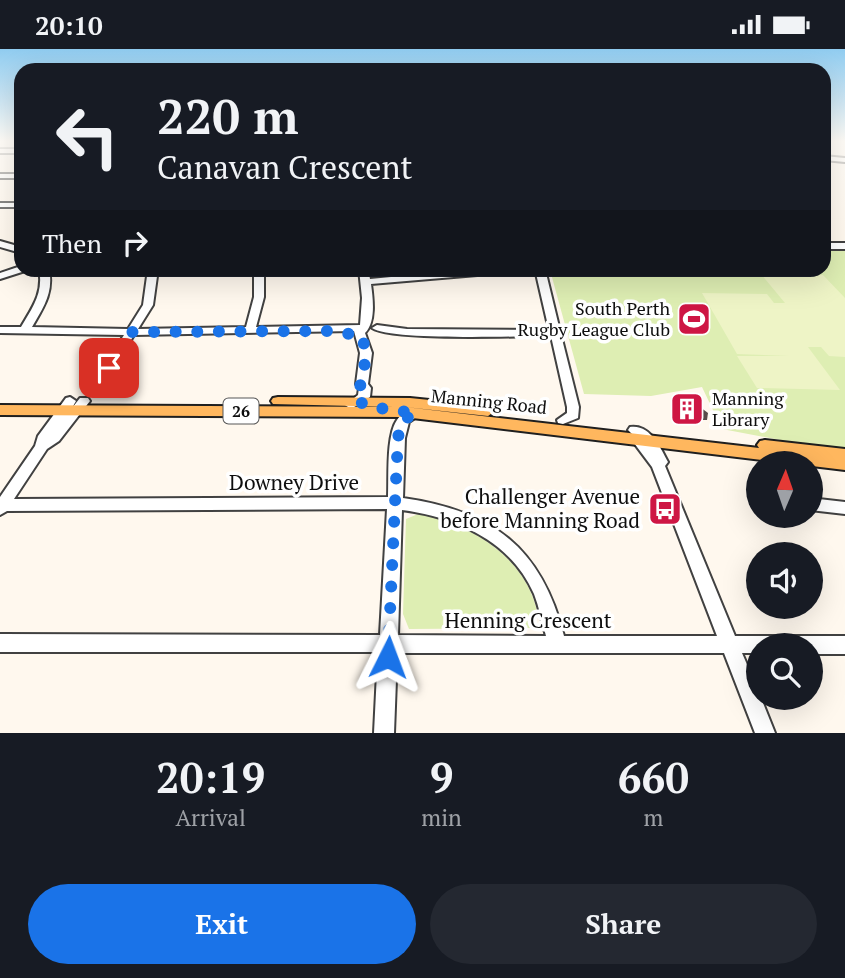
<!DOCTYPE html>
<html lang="en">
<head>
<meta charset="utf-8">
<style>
  body { margin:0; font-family:"PT Serif",serif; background:#242831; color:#f1f3f6; height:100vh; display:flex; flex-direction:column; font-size:26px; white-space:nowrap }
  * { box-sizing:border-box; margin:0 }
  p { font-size:23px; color:#9ea1a6 }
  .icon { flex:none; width:38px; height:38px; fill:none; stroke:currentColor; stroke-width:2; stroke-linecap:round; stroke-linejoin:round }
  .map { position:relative; height:684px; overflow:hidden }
  .sheet { display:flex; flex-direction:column; background:#171b24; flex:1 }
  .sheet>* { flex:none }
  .banner { position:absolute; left:14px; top:14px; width:817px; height:214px; border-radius:21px; box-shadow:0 7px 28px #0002; background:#171b24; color:#f1f3f6; overflow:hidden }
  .needle { width:46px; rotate:2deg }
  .fabs { position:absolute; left:746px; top:402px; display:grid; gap:14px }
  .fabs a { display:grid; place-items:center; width:77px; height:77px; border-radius:50%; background:#171b24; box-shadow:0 7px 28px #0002; font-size:35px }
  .pin { position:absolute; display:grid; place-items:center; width:60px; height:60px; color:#fff; margin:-30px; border-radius:14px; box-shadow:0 4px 10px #0006 }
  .me { position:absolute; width:77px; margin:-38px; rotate:3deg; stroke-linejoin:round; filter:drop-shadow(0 0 5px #0008) }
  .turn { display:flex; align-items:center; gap:24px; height:147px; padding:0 28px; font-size:32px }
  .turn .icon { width:91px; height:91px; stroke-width:2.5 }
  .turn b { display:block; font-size:49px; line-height:60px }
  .then { display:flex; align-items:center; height:66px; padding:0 28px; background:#0003; gap:14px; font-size:26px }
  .eta { display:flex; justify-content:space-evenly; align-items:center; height:119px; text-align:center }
  .eta b { font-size:42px; font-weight:600; line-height:49px }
  .button { display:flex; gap:14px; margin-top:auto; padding:14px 28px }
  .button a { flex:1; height:80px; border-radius:42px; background:#1a73e8; color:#fff; font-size:28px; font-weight:600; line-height:80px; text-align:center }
  .button a+a { background:#242831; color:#f1f3f6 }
  .status { display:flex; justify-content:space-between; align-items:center; height:49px; padding:0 35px; background:#171b24; direction:ltr }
  .status svg { height:19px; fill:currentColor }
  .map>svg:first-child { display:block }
  .green { fill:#deeeb3 }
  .pitch { fill:#eef4c6 }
  .building { fill:#584b49 }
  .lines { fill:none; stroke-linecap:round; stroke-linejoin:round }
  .minor-casing { stroke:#414141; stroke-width:4 }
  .major-casing { stroke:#1f1f1f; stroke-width:4 }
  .minor { fill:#fff; fill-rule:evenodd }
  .major { fill:#ffb75e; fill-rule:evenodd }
  .route { stroke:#1a73e8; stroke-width:12; stroke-dasharray:0 21.6 }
  .labels { text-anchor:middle; stroke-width:7; stroke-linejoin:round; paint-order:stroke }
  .shield { fill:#fff; stroke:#565656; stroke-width:2 }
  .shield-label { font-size:16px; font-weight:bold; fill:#0e0e0e }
  .poi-label { font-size:18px; fill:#0e0e0e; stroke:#fff; text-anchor:end }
  .street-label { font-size:18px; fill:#0e0e0e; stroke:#fff }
  .near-street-label { font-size:21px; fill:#0e0e0e; stroke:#fff }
  .near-poi-label { font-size:21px; fill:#0e0e0e; stroke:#fff; text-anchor:end }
</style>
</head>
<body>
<div class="status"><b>20:10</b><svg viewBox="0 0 49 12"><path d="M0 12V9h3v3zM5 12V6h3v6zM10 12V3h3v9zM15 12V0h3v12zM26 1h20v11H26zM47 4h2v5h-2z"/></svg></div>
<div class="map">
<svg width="845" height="684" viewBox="0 0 845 684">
  <rect width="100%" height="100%" fill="#fff8ee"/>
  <path class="green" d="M824,200H845V399L796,394L722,380L702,338L651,347L584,345L550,221L824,220Z
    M423,463C475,480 527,508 538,567L530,579L409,580L403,565L406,470Z"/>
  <path class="pitch" d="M761,225L823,226L845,249V308L829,307L821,298H808L840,341L757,339L737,307H789L737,305L702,244L767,245L774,254H785Z"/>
  <path class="building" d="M676,354L696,355L708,364L707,371H681L671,364Z"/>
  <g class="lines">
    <defs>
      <path id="minor" d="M0,100H21V104H0Z
        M824,107L845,109V113L824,111Z
        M0,125H21V129H0Z
        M0,154H21V158H0Z
        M0,192L21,198V204L0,198Z
        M824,194H845V200H824Z
        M21,217V220H26L25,222L0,230V224Z
        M39,220H49C54,244 43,259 32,278L128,280L143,256L148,220H158L153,256L138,280L246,278L254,248V220H264V248L256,278L360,276L362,249L359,220H368L370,230L475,220H516L512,223L371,235C373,250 376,273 365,284L372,304L368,335L371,339L370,348L351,360L345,356L358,346L359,339L356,335L360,304L354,282L134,286L102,338H94L92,335L124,286L0,284V278H21C32,259 44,244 39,220Z
        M535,220H545L560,282L562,284L561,286L579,358L578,369L563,375L558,374L557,371L567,364V358L551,287C520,287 390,292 372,279L377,276L407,280L549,281Z
        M70,348L76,352L72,359L80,349H88L90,352L59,392L47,400L14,450L388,448C389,428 386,387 397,371C400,365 410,362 416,360L422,364L409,373L405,389L403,449C493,462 541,498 564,587H717L652,418L631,390L634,387L628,381L630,378C650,375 660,398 668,413L665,417L735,587H845V605H810V597H758V604H742L758,641V649H761L775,684H755L724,604H397L394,684H374L378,603H0V585L380,586L387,460L7,462L0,466V448L35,397L38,387L66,349ZM402,461C456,468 511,492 534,545C539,558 542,573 546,587L398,586Z
        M810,449L845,453V465L810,461Z"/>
      <path id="major" d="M278,348L410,349L488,357L495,362L488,367L405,358L759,399L757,396L760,392L765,391L845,400V421L404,368L0,366V356L394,358L273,355L271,352L273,349Z"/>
    </defs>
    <use href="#minor" class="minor-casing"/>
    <use href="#major" class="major-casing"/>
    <use href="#minor" class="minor"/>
    <use href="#major" class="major"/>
  </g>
  <linearGradient id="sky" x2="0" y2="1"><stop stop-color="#90ccf0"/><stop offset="0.49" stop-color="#fffcf7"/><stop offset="1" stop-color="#fffcf7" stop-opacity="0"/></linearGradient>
  <rect width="845" height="188" fill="url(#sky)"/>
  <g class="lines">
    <path class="route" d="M109,319L132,283L331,282L362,287L366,304L362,335L357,339L358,352L370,358L416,364L403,371L398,388L388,608"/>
  </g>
  <defs>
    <symbol id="stadium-square" viewBox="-11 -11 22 22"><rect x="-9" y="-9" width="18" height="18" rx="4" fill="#ce1644" stroke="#fff"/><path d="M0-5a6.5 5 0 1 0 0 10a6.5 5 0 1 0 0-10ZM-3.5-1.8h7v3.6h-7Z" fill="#fff"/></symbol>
    <symbol id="building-square" viewBox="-11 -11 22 22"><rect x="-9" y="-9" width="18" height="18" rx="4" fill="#ce1644" stroke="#fff"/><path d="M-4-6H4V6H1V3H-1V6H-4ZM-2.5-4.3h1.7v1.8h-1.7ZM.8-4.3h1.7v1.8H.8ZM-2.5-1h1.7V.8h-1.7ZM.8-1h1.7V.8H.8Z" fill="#fff"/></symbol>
    <symbol id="bus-square" viewBox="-11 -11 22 22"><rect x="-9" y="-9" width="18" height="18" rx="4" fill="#ce1644" stroke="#fff"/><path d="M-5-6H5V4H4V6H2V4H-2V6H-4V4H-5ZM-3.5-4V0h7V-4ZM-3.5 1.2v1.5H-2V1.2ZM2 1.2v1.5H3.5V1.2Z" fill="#fff"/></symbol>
  </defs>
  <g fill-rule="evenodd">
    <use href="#stadium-square" x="675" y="251" width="38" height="38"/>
    <use href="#building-square" x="668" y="341" width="38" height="38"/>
    <use href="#bus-square" x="646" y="441" width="38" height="38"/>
  </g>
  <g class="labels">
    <rect class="shield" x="223.5" y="349.5" width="35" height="25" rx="5"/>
    <g class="shield-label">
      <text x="241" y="368">26</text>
    </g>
    <g class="poi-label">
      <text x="670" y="266">South Perth<tspan x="670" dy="21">Rugby League Club</tspan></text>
      <text x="712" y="356" text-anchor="start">Manning<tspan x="712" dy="21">Library</tspan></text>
    </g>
    <g class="street-label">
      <text transform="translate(489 353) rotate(6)" y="6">Manning Road</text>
    </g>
    <g class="near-street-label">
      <text x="294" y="441">Downey Drive</text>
      <text x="528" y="579">Henning Crescent</text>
    </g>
    <g class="near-poi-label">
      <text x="640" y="455">Challenger Avenue<tspan x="640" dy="24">before Manning Road</tspan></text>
    </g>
  </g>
</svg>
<div class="fabs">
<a><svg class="needle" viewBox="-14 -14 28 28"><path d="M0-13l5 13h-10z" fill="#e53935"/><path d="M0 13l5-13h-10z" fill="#9ea1a6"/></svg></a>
<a><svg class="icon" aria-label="sound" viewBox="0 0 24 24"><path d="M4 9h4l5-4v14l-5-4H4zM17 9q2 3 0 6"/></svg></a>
<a><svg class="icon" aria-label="search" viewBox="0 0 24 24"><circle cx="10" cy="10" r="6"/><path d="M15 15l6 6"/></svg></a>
</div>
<div class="pin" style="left:109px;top:319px;background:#d93025"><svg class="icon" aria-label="arrive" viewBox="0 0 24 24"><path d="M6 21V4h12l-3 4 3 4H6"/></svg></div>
<svg class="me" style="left:388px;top:608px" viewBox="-20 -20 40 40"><path d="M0-17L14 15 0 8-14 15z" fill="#1a73e8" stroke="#fff" stroke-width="4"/></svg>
<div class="banner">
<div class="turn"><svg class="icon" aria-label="left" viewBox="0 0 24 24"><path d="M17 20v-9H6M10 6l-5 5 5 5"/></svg><div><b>220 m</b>Canavan Crescent</div></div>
<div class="then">Then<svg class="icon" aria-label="right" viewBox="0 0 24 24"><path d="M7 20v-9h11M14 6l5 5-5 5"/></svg></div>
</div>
</div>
<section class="sheet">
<div class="eta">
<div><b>20:19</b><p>Arrival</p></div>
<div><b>9</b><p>min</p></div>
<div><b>660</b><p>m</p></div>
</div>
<div class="button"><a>Exit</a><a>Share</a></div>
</section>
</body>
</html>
